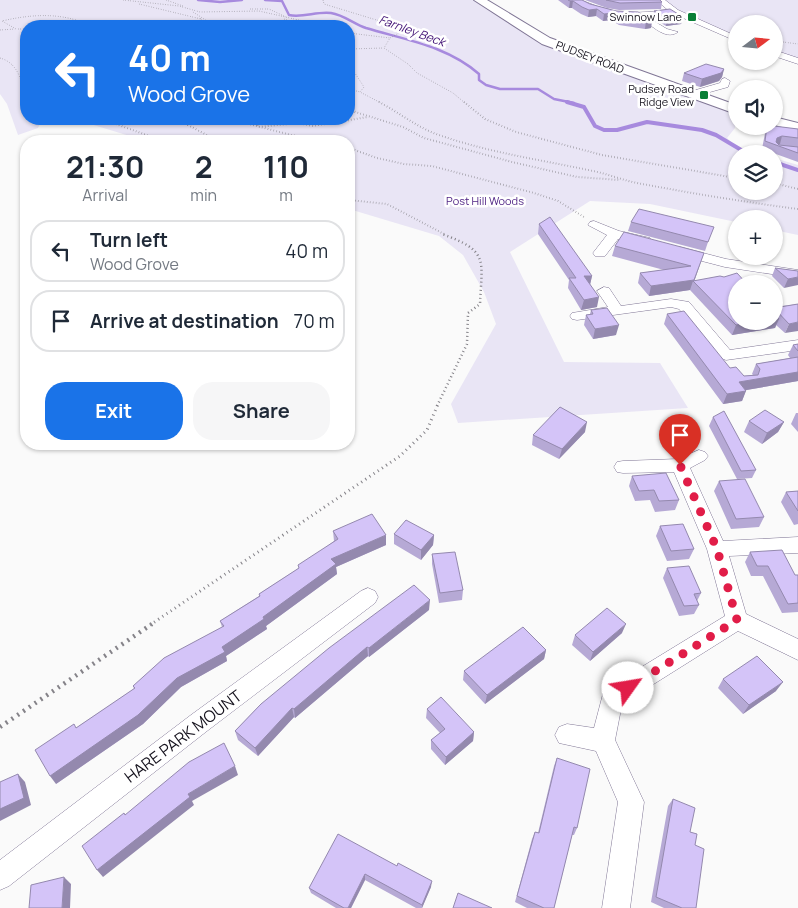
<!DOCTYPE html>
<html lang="en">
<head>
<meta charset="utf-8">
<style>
  body { margin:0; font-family:Manrope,sans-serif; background:#f6f6f7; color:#1f2937; height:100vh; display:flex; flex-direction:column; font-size:19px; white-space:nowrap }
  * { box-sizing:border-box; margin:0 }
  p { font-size:16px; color:#747a83 }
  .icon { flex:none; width:28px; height:28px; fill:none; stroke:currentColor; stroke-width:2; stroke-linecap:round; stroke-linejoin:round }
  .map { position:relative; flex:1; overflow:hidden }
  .side { position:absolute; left:20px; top:135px; width:335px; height:315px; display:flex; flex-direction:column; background:#fff; border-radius:20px; box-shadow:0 1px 4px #0004 }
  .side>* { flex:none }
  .hud { position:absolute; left:20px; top:20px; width:335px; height:105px; border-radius:20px; box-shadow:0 1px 4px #0004; background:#1a73e8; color:#fff; overflow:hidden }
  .needle { width:32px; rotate:74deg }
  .controls { position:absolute; left:728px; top:15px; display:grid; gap:10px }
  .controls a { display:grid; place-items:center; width:55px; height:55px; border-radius:50%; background:#fff; box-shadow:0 1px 4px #0004; font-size:25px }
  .pin { position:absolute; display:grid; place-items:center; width:42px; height:42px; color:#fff; margin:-51px -21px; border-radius:50% 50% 50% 0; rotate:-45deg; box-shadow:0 0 5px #0007 }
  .pin .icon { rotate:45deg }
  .me { position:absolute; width:55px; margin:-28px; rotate:58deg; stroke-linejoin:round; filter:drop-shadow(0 0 4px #0008) }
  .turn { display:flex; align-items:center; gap:18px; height:105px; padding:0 25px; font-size:22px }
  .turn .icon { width:65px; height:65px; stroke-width:2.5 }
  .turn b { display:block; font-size:35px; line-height:42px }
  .eta { display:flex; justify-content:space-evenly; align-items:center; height:85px; text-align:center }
  .eta b { font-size:30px; font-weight:700; line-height:35px }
  .cta { display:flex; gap:10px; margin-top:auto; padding:10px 25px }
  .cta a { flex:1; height:58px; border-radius:20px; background:#1a73e8; color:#fff; font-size:20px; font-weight:700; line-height:58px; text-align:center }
  .cta a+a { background:#f6f6f7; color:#1f2937 }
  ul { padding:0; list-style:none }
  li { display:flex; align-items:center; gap:15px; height:62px; margin:0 10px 8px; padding:0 15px; border:2px solid #e0e1e3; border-radius:20px }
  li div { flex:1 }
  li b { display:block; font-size:19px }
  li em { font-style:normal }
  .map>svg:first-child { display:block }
  .green { fill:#e9e5f5 }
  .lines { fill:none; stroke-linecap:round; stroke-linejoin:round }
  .stream-far1 { stroke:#a78ade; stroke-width:2.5 }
  .stream { stroke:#a78ade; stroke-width:4 }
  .minor-casing { stroke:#817796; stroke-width:1 }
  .secondary-casing { stroke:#817796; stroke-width:2 }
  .path-far4 { stroke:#858389; stroke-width:1; stroke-dasharray:0.5 2; stroke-linecap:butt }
  .path-far3 { stroke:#858389; stroke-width:2; stroke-dasharray:0.5 2.5; stroke-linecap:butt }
  .path-far2 { stroke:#858389; stroke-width:2.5; stroke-dasharray:1 3; stroke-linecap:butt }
  .path-far1 { stroke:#858389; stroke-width:3; stroke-dasharray:1 4; stroke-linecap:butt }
  .path { stroke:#858389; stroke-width:4.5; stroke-dasharray:2 5; stroke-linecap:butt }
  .minor { fill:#fff; fill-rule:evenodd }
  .secondary { fill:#fff; fill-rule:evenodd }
  .wall { fill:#b6a9d5 }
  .shaded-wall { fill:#9489ae }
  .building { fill:#d4c4f8; stroke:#9489ae }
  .route { stroke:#e11d48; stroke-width:9; stroke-dasharray:0 16.2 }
  .poi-dot { fill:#097f36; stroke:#fff; stroke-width:2 }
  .labels { text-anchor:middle; stroke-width:5; stroke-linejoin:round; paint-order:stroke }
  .far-poi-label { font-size:11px; fill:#16131e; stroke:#fff; text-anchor:end }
  .far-street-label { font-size:11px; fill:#16131e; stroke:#fff }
  .far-park-label { font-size:11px; fill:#4a1d80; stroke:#fff }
  .far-water-label { font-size:12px; font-style:italic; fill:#411175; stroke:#fff }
  .near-street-label { font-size:16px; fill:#16131e; stroke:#fff }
</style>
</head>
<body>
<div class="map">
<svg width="798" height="908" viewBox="0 0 798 908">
  <rect width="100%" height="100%" fill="#fafafa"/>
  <path class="green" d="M0,0H479L546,41L736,109L735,128L727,138L742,153L747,154H736V191H774V158L798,165V235L774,230V219H736V222L650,204L590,201L510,252L564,362L660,363L688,408L458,423L451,404L496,324L484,292L463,255L439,236L349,209V141H146L74,119H349V26H26V119H42L38,128L18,135L7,104L0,94Z
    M664,0H798V59L774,51V24H736V37L679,11Z"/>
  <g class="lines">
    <path class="stream-far1" d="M198,0L220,2L242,0
      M265,0L282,1L289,15C303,18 317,11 331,13C344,15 354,24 366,28C406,40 447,46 479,74V80L486,85L500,89H538L554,99L574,103"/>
    <path class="stream" d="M567,102L584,107L595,126L604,130H617L647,122L702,130L716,135L748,154
      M774,162L798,170"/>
    <defs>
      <path id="minor" d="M574,0C588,0 598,9 612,11C630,14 650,12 668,10L656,0H665L678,10L736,36V41L674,14L647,17L667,29L678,32C664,42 649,21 637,17C632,16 626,17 621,17C605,15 586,11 574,0Z
        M774,50L798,58V64L774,56Z
        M725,78L730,81L728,87L692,97L687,94L689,92L720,83L722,79Z
        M594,221L619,231L650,238L651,241L645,245L618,239L605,256H595L593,253L607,235L588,225L590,222Z
        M680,247L726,259L798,270V278L725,267L675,254L673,251Z
        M604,287L609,288L621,306L671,299L689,302L730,350L798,340V350L726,360L721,358L679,309L671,307L577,320L572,319L570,316L572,313L608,307L597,291Z
        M699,450L705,452L708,456L705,460L690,468L723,541L798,537V553L729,556L746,614L798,639V660L738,631L622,704L615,740L644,802L630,908H602L618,802L596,751L559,743L555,735L559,727L567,724L594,728L604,690L725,616L707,549L674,472L623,473L617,472L614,467L617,462L623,461L678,459Z
        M368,588L375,591L378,597L375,603L207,731L9,886L0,890V860L191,715L361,591Z"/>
      <path id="secondary" d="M474,0H487L550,38L736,105V114L542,44Z
        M774,117L798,123V131L774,125Z"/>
    </defs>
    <use href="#minor" class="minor-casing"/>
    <use href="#secondary" class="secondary-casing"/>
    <path class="path-far4" d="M123,0L179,6L200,12L259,11L325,26
      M166,0L183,6
      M323,0L324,4L406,29L390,38L384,48L408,64L417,73L453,93L465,103
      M139,4L201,19
      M250,9H269L286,17
      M193,12L215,26
      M200,18L208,26
      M284,19L305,26
      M26,29H16L2,21C32,14 63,12 91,26
      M0,30L15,29
      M349,33L390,38
      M783,42L798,44
      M349,49L384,48
      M0,58C18,63 21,80 26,96
      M349,64L364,87L360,92
      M349,89L360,92L381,103"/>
    <path class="path-far3" d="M379,102C400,113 419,129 442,136C491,153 542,160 593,171C608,174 622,180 637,183C690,193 744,202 798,209
      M464,102L485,119L516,132L602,155L736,178
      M349,110L403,127L424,138L512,162L577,177L620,180
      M102,119L163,141
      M181,119L188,125L218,141
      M230,119L291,135L325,141
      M257,119L258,127L298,123L313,126L368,117
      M349,148L377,158L404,164L432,166L534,193L558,201L584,217
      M774,183L798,189
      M349,200L387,204L446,235"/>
    <path class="path-far2" d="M437,406L467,344L468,313L480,304C482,259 489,251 442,234"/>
    <path class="path-far1" d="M150,625L400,456L427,430L438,404"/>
    <path class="path" d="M0,727L152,624"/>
    <use href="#minor" class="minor"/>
    <use href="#secondary" class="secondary"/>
  </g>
  <path class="wall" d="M558,0H582L590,4L652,20L651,28L645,29L619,25L611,20L603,21L596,16L588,17L581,14L572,8H569Z
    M585,0H660L662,2L661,9L619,10L607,8Z
    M654,11L683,17L681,24L666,26L653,18Z
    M724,69L722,77L719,81L700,87L682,81L684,73Z
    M767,126L798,129V147L779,145L798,147V162L762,149L765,133Z
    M631,222L710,236L705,251L628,231Z
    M539,224L592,276L590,284L597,307L581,310L568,288L569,280L538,234Z
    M615,246L704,253L694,280L774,321V307L798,304L785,333L776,325L775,328L732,335L690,290L649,296L638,283L640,273L664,270L612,256Z
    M775,268L798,271L784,288L772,276Z
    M591,310L616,335L593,339L584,325L586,315L590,314Z
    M667,314L730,368L744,376L753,375L752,374L756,364L790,358L788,355L793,345L798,344V381L746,390L742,401L723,404L664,324Z
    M796,413H798V432L791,424Z
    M713,417L756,470L752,478L737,479L709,426Z
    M749,421L784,422L778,432L762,444L744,432Z
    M585,432L559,459L532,445L533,435Z
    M632,476L679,500L675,510L655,512L650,500L635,501L629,486Z
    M719,481L764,517L759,527L731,529L714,491Z
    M798,491V524L794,525L781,502L786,492Z
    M660,526L694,549L689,559L667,561L656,536Z
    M333,531L386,545L336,567L337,574L266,626L267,629L226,656L227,661L181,687L143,724L56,784L76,728L134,689L133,686L222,627L220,621L259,596V594L299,568L334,541Z
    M394,534L434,535L433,545L421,560L394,544Z
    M750,552L795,575H798V612L782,613L763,576H751L745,562Z
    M432,554L463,590L462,600L439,603L432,564Z
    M667,568L701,593L697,601L699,605L694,614L679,616L663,578Z
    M429,610L369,657L368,656L295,718L294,717L258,756L238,740L235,731L261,704Z
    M622,633L590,661L572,645L575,635Z
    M546,650L544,659L485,704L463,680L464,671Z
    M723,679L776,691L743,714L718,688Z
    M427,709L474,732L473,741L445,765L431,749V740L440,733L426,718Z
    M557,758L577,828L574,835H572L554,908H527L515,902L532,839L535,832L538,833L554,766Z
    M673,799L690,832L695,845L696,908H664L651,902L668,806Z
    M397,866L431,887L422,908H416L365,880L351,908H336L311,893L309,888Z"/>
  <path class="shaded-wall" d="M570,1H573L572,8H569Z
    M597,9L596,16L588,17L589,10Z
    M613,13L611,20L603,21L604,14Z
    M683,17L681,24L666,26L667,19Z
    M652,20L651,28L645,29L646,21Z
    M724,69L722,77L719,81L700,87L702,79Z
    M782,136L780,144L777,145L775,144L777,138Z
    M704,253L694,282L693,281L690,290L649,296L651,286L694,280Z
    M584,276H592L590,285Z
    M798,277V285L784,288L788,279Z
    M599,297L597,307L581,310L584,300Z
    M774,319H779L775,328L732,335L736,325L760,321H774Z
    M798,322V331L785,333L789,324Z
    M619,325L616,335L593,339L595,329Z
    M798,372V381L735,392L739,382Z
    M746,391L742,401L723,404L727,394Z
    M587,422L585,432L559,459L562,449Z
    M784,422L778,432L762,444L767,433Z
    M386,535V545L336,567L337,574L266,626L267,629L226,656L227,661L181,687L143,724L56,784L50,776L177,678L263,617L331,559Z
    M434,535L433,545L421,560V550Z
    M430,600L429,610L369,657V648Z
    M626,624L622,633L590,661L593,652Z
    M367,647L368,656L295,718L294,709Z
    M546,650L544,659L485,704L487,695Z
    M783,682L776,691L743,714L749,705Z
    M292,708L294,717L258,756L255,748Z
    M474,732L473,741L445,765L446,757Z
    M235,766L238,775L192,801L194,805L103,877L97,870L188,794Z
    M18,774L25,782L31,805L0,821V809Z
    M365,874V880L351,908H348Z
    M64,877L71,884L70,908H62Z
    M432,881L431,887L422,908V905Z"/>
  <path class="building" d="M568,0H582L590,4L616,11L638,12L652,20L646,21L620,18L613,13L604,14L597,9L589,10L582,7L573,1H570Z
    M606,0H660L662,2L620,3Z
    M670,9L683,17L667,19L654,11Z
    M706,64L724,69L721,73L702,79L684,73Z
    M767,126H774L798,129V138L782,136L777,138L776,142L779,145L798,147V153L765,141Z
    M639,209L714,227L708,242L631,222Z
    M550,217L592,276H584L599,297L584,300L569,278H576L539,224Z
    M624,232L704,253L694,280L651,286L640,273L691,266L615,246Z
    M775,268L798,271V277L788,279Z
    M737,273L747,284H736V321H760L736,325L693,281L720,276L724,277Z
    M798,304V322L789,324L774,308Z
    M607,308L619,325L595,329L586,315L593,314L591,310Z
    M684,311L730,368L736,367L744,376L758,375L760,369L756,364L798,357V372L739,382L746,391L727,394L667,314Z
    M774,313L779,319H774Z
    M798,344V351L793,345Z
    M560,407L587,422L562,449L533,435Z
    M765,410L784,422L767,433L749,421Z
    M724,411L756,470L741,471L713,417Z
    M666,473L679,500L659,501L654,490L639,491L632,476Z
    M745,479L764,517L736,519L719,481Z
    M798,491V511L786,492Z
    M372,514L386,535L331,559L336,564L263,617L264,619L222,647L225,652L177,678L138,715L50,776L35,750L74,724L76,728L135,688L133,686L164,658L224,626L220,621L260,596L259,594L299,568L298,565L338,539L333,531Z
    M406,520L434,535L421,550L394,534Z
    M683,524L694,549L671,551L660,526Z
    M782,550L795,575H798V603L788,604L768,566H757L750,552Z
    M455,552L463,590L440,593L432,554Z
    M689,566L701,593L694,594L699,605L684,606L667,568Z
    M414,585L430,600L369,648L367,647L294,709L292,708L255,748L235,731L261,704L329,648Z
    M607,608L626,624L593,652L575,635Z
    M523,627L546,650L487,695L464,671Z
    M757,656L783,682L749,705L723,679Z
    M441,697L474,732L446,757L431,740L445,729L427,709Z
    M224,743L235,766L188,794L190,797L97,870L82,846L124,813L125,815L189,762Z
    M557,758L590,769L577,828L574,827L554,908H544L517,896L535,832L539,833Z
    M18,774L24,798L0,809V782Z
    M673,799L695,808L690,832L697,834L695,845L704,849L696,908H682L656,897Z
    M338,834L397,866L398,863L432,881L422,905L365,874L348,908H344L309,888Z
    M64,877L62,908H29L31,885Z
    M458,893L492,908H453Z"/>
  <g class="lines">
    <path class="route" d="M628,688L737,620L717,549L680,465"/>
  </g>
  <g class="poi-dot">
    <rect x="687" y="12" width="10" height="10" rx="2.5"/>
    <rect x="699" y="90" width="10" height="10" rx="2.5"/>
  </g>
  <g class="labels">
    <g class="far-poi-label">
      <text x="682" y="21">Swinnow Lane</text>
      <text x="694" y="93">Pudsey Road<tspan x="694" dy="13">Ridge View</tspan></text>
    </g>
    <g class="far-street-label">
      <text transform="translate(590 57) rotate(21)" y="4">PUDSEY ROAD</text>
    </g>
    <g class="far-park-label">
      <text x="485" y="205">Post Hill Woods</text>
    </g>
    <g class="far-water-label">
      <text transform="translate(412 31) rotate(20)" y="4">Farnley Beck</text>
    </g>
    <g class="near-street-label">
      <text transform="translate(183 736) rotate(-37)" y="6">HARE PARK MOUNT</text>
    </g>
  </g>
</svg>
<div class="controls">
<a><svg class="needle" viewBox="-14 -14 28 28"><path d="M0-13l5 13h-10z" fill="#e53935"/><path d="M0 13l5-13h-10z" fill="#747a83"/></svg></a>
<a><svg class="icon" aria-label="sound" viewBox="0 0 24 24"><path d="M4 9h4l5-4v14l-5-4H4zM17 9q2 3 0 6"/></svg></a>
<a><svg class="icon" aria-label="layers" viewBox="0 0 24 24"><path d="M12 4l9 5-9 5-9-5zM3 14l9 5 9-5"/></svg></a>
<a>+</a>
<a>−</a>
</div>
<div class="pin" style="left:680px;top:465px;background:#d93025"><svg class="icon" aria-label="arrive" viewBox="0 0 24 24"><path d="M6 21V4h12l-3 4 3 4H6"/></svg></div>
<svg class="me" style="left:628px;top:688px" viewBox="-20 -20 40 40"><circle r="19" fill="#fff"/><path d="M0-13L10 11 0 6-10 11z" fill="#e11d48"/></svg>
<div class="hud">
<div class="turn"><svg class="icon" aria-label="left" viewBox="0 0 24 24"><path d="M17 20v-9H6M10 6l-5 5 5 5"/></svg><div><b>40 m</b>Wood Grove</div></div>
</div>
<section class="side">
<div class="eta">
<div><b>21:30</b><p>Arrival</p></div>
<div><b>2</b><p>min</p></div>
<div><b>110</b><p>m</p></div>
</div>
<ul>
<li><svg class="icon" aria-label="left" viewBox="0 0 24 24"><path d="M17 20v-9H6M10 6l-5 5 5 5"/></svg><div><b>Turn left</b><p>Wood Grove</p></div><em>40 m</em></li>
<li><svg class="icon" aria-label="arrive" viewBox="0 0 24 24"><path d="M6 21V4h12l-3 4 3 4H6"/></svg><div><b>Arrive at destination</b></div><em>70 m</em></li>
</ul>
<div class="cta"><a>Exit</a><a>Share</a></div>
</section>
</div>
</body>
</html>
